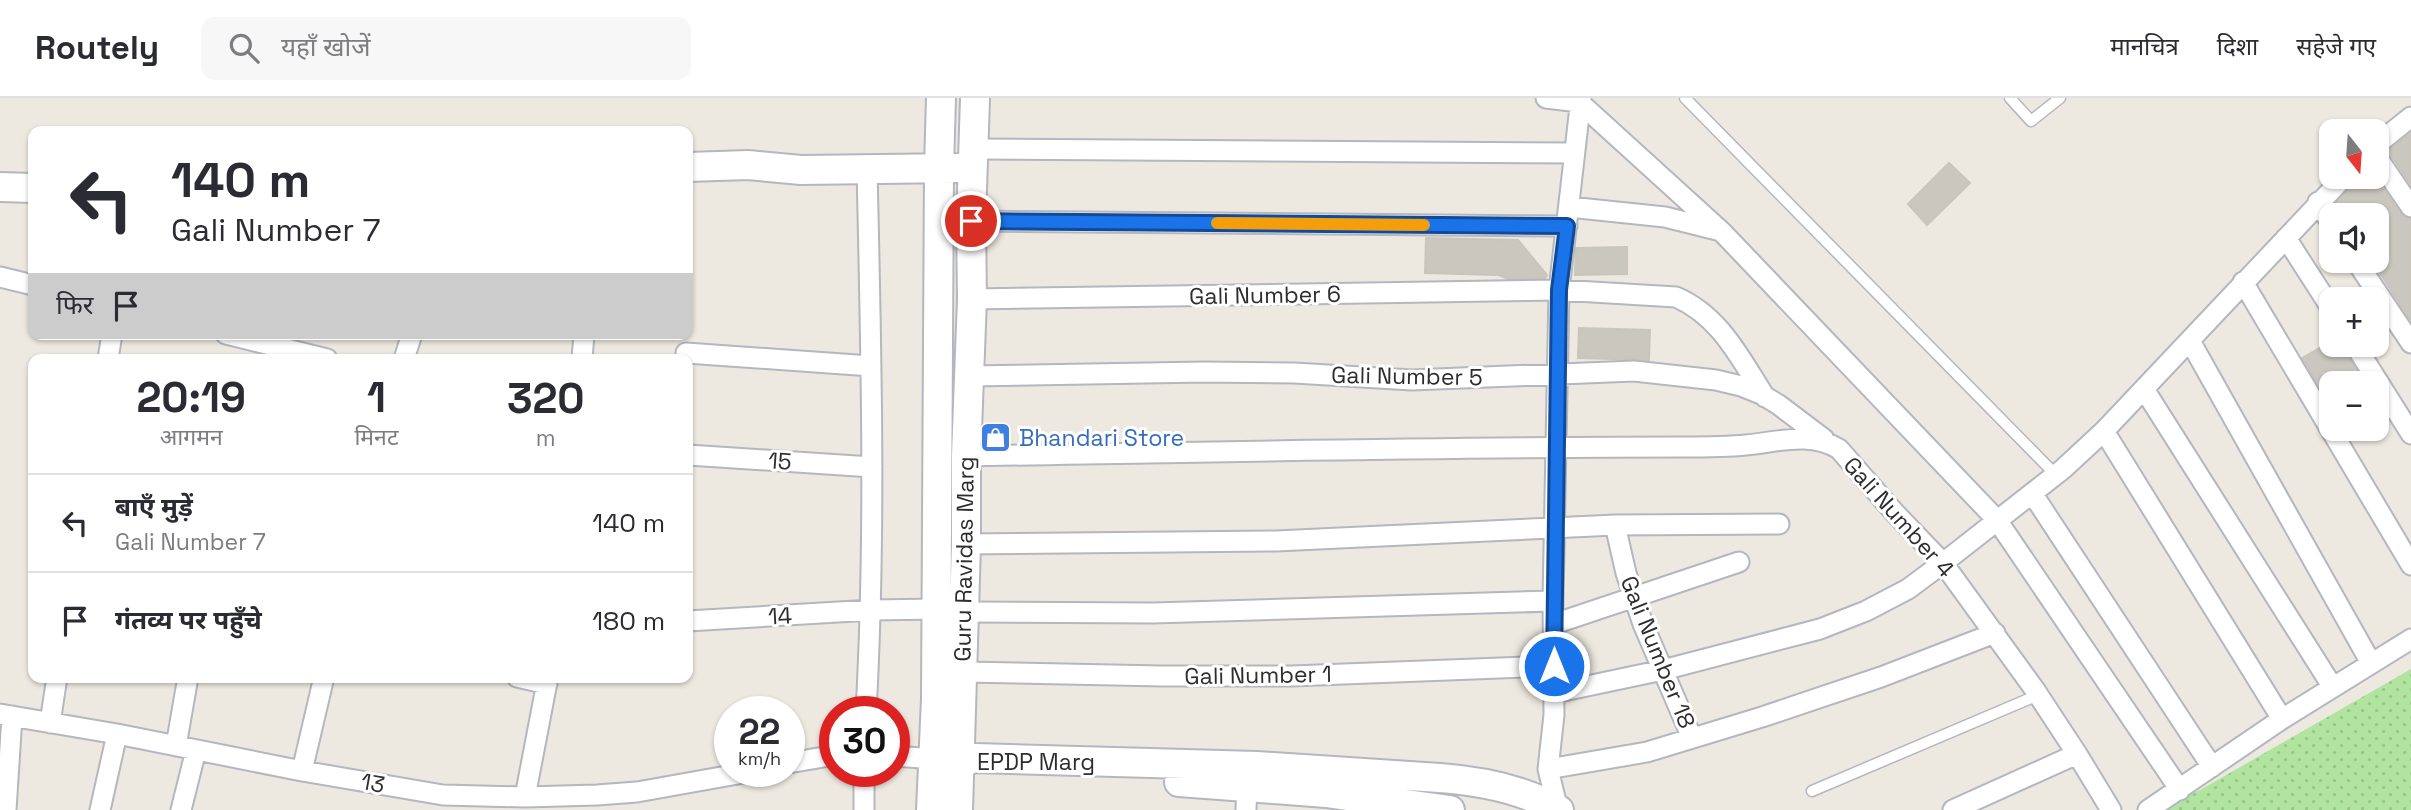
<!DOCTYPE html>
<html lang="hi">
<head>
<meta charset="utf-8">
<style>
  body { margin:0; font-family:"Space Grotesk","Noto Sans Devanagari",sans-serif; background:#f7f7f7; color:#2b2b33; height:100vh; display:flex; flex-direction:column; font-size:26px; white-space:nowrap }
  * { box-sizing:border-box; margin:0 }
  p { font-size:23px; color:#7c7c81 }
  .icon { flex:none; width:38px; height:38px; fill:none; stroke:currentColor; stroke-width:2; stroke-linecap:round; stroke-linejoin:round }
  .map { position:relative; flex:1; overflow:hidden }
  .details { position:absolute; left:28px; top:256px; width:665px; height:329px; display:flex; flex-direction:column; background:#fff; border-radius:14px; box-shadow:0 2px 5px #0004 }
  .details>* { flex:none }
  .banner { position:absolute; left:28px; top:28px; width:665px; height:214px; border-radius:14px; box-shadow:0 2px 5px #0004; background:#fff; color:#2b2b33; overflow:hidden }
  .needle { width:46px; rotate:163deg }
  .fabs { position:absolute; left:2319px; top:21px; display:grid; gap:14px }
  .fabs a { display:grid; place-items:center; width:70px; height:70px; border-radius:14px; background:#fff; box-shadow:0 2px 5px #0004; font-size:35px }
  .speed { position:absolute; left:714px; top:598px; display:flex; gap:14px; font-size:35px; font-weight:700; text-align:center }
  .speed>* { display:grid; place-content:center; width:91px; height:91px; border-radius:50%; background:#fff; box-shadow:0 2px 5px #0004; line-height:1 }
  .speed small { font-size:18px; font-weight:400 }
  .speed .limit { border:10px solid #d22; background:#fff; color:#111 }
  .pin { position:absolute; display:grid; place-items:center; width:60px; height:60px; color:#fff; margin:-30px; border:4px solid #fff; border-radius:50%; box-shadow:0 2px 7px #0007 }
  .me { position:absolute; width:77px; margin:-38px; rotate:0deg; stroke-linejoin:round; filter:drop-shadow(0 0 5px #0008) }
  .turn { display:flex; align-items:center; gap:24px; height:147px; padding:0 28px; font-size:32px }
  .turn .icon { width:91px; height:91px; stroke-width:2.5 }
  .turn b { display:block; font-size:49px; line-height:60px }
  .then { display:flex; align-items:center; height:66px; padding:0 28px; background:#0003; gap:14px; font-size:26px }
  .eta { display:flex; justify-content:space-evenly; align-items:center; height:119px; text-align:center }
  .eta b { font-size:42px; font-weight:800; line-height:49px }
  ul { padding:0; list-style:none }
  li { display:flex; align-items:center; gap:21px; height:98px; padding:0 28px; border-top:2px solid #e1e1e2 }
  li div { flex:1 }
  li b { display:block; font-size:26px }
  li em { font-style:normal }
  header { display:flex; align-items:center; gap:42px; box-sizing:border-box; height:98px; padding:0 35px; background:#fff; border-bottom:2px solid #e1e1e2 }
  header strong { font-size:33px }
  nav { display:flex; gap:38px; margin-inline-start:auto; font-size:24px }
  .search { width:490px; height:63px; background:#f7f7f7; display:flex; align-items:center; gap:18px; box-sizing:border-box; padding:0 24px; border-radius:14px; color:#7c7c81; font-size:26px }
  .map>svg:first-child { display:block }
  .park { fill:url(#park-dots) }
  .building { fill:#cac7bf; stroke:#cac5ba; stroke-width:2 }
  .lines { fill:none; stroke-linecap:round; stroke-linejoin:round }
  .lane-casing { stroke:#b4b6c0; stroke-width:13 }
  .street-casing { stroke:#b4b6c0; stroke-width:23 }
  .secondary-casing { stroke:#b4b6c0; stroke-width:32 }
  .lane { stroke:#fff; stroke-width:10 }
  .street { stroke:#fff; stroke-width:19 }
  .secondary { stroke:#fff; stroke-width:28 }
  .route-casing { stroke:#114b97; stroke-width:18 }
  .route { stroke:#1a73e8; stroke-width:12 }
  .slow { stroke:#f59e0b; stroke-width:12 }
  .labels { text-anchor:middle; stroke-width:6; stroke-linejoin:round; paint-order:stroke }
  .street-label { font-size:23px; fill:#2d2d2d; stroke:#fff }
  .shop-label { font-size:23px; fill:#366cbe; stroke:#fff; text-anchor:start }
</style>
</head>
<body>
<header>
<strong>Routely</strong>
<div class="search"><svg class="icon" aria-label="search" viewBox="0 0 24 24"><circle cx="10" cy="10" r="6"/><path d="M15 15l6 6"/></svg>यहाँ खोजें</div>
<nav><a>मानचित्र</a><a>दिशा</a><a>सहेजे गए</a></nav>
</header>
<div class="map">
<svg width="2411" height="712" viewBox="0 0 2411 712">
  <defs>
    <pattern id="park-dots" width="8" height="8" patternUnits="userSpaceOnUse" patternTransform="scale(1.75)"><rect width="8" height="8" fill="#b1e49e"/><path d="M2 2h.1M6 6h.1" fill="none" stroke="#99c488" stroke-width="1.8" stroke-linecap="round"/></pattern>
  </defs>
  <rect width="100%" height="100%" fill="#eee9e0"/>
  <path class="park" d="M2411,571V712H2155L2200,692Z"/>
  <path class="building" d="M2411,35V87L2388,53Z
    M1949,65L1970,85L1927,127L1908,106Z
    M2361,79H2375L2401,116L2411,121V223L2376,169V117H2341L2334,107Z
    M1426,140L1518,142L1547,177L1545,180L1509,181L1498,177L1425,175Z
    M1627,149V176L1575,177L1576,150Z
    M1579,230L1650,232L1649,262L1578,260Z
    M2325,247H2343L2345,254L2365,285H2331V308L2302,260Z"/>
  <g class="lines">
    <defs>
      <path id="lane" d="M1685,0L2056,377
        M2010,0L2031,23L2060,0
        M1812,693L2038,597"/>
      <path id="street" d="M1546,0L1579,4L1722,134L1997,422L2180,692
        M2376,47L2411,19
        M975,51L1574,55
        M2376,58L2411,109
        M2318,104L2331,125
        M1569,109L1665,119L1717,132
        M971,123L1567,128
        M2286,140L2331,210
        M2356,163L2411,245
        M0,179L33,187
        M2243,184L2411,467
        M972,201L1559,192L1676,199C1720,218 1740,260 1765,299
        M226,236L327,261
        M2190,243L2371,565
        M2355,247L2411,336
        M686,255L871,268
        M108,261L112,236
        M404,261L412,236
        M582,261L584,236
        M968,278L1204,274L1294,275L1412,282L1634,273L1716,282L1741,288L1761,296L1779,307L1824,341
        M2144,291L2332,588
        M2104,333L2282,621
        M688,357L872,369
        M966,358C1205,354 1444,349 1683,349C1704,349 1725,349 1746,347C1778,344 1810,333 1839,351L1894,414L1943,465L2035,592L2077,656L2111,712
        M2032,395L2212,669
        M1615,427L1626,475L1643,526L1692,640
        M966,446L1276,443L1615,427L1779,426
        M964,514L1153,515L1553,503
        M688,523L872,512L937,511
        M1554,526L1739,464
        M963,574L1162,578H1292L1554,568
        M517,579L547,586
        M1554,595L1663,572L1820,531L1866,513L1908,491L1943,465L2063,371L2104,333L2344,79
        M866,614C876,433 871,252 867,70
        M0,616L117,636L302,673L443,697L525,699L597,697L637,694L749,674
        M50,625L57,579
        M176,648L188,579
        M894,658L935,661
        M789,665L835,657
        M1548,671L1647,654L1762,619L1881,579L1995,535
        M302,673L324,579
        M864,674V712
        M525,699L548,579
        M6,712L12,618
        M100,712L117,636
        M181,712L196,652
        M1246,712L1247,680
        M1558,712L1548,671L1554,617L1553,503L1559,192L1581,0
        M1953,712L2077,656
        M2148,712L2282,621L2411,541"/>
      <path id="secondary" d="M688,69L748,67L801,72L958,70
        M0,89L33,90
        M960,665L975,660L1257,668L1440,680C1481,683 1523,691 1559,712
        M1179,684L1326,695L1450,712
        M931,712L936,601L939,70L941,0
        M958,712L966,446V358L972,201L971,123L975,0"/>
    </defs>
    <use href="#lane" class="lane-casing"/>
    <use href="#street" class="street-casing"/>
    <use href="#secondary" class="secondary-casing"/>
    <use href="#lane" class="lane"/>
    <use href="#street" class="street"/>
    <use href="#secondary" class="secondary"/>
  </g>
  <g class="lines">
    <defs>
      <path id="route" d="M971,123L1567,128L1559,192L1554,568"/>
    </defs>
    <use href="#route" class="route-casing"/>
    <use href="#route" class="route"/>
    <path class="slow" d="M1217,125L1424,127"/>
  </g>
  <defs>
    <symbol id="shop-square" viewBox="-11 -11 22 22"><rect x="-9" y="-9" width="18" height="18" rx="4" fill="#3f7fe0" stroke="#fff"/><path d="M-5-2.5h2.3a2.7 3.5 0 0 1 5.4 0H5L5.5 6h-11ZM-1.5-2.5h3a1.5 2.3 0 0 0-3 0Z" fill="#fff"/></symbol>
  </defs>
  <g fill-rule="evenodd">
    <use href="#shop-square" x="978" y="322" width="35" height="35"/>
  </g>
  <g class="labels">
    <g class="street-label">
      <text transform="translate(1265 197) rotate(-1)" y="8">Gali Number 6</text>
      <text transform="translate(1407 278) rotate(1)" y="8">Gali Number 5</text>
      <text transform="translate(780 363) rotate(4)" y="8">15</text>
      <text transform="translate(1899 419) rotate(48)" y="8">Gali Number 4</text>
      <text transform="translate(964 461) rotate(-89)" y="8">Guru Ravidas Marg</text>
      <text transform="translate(780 518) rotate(-3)" y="8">14</text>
      <text transform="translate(1658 554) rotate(68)" y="8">Gali Number 18</text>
      <text transform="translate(1258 577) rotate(-1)" y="8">Gali Number 1</text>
      <text x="1036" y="672">EPDP Marg</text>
      <text transform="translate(373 685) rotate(10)" y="8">13</text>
    </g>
    <g class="shop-label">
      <text x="1019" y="348">Bhandari Store</text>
    </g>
  </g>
</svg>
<div class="fabs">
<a><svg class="needle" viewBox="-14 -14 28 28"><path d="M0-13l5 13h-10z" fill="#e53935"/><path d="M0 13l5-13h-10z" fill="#7c7c81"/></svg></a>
<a><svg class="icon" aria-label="sound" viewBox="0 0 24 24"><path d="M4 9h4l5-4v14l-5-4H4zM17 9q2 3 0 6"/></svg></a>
<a>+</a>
<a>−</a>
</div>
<div class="speed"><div>22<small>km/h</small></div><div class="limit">30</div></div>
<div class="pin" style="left:971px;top:123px;background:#d93025"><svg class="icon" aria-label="arrive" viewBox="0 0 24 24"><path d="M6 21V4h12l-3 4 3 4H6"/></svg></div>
<svg class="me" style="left:1554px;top:568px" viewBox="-20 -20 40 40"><circle r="17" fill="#1a73e8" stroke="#fff" stroke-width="3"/><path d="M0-11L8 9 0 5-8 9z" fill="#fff"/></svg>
<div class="banner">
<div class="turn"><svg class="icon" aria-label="left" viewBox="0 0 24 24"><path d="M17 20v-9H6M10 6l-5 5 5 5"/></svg><div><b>140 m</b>Gali Number 7</div></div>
<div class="then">फिर<svg class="icon" aria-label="arrive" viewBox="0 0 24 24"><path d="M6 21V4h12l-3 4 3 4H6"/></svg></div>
</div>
<section class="details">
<div class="eta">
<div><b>20:19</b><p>आगमन</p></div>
<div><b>1</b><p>मिनट</p></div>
<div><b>320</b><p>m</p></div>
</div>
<ul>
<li><svg class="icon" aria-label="left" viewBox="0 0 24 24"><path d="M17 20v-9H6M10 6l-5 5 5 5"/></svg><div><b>बाएँ मुड़ें</b><p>Gali Number 7</p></div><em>140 m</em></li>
<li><svg class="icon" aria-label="arrive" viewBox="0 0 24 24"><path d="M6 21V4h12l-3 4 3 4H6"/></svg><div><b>गंतव्य पर पहुँचे</b></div><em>180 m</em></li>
</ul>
</section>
</div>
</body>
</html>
